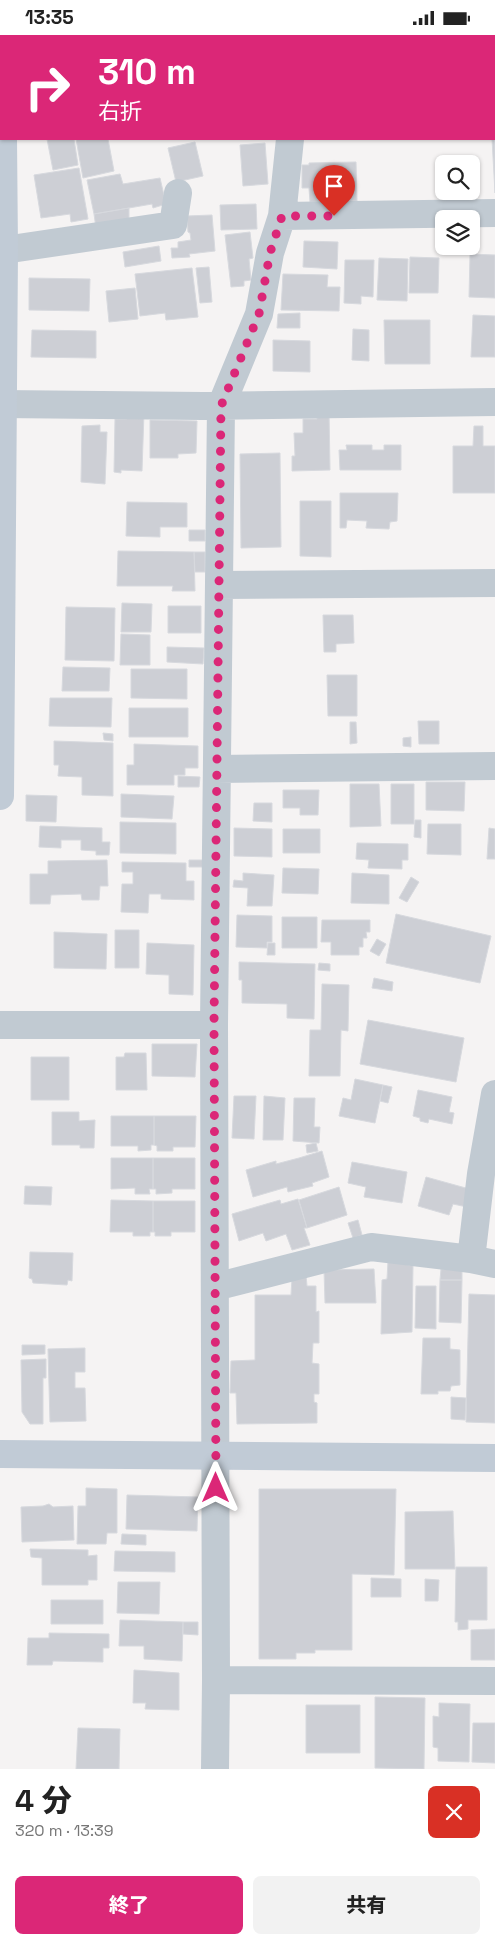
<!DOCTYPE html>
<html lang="ja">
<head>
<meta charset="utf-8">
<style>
  body { margin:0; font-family:"Space Grotesk","Noto Sans JP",sans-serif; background:#f2f2f2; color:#222; height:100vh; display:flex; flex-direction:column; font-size:19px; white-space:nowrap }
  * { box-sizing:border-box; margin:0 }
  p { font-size:16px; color:#767676 }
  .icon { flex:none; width:28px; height:28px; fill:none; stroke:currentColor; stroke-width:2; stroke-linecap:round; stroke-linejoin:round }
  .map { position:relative; height:1734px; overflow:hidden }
  .details { display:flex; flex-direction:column; background:#fff; flex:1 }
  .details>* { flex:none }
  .hud { position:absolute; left:0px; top:0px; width:495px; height:105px; box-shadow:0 1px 4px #0004; background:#db2777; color:#fff; overflow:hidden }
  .fabs { position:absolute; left:435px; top:120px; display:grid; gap:10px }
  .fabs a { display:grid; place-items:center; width:45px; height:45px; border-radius:8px; background:#fff; box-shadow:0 1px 4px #0004; font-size:25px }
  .pin { position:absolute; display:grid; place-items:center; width:42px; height:42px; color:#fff; margin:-51px -21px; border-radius:50% 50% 50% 0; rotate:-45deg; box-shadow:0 0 5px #0007 }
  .pin .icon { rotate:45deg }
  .me { position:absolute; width:55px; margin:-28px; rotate:0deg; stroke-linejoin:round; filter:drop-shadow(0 0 4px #0008) }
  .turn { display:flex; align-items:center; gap:18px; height:105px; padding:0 15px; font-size:22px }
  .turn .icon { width:65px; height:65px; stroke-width:2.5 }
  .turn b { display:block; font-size:35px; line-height:42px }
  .round { display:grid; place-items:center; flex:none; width:52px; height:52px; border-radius:8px; background:#f2f2f2 }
  .overview { display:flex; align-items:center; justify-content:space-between; height:85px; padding:0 15px }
  h1 { font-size:30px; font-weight:800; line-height:38px }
  .primary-button { display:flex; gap:10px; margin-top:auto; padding:10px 15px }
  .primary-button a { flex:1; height:58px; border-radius:8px; background:#db2777; color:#fff; font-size:20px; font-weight:800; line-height:58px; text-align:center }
  .primary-button a+a { background:#f2f2f2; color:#222 }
  .status { display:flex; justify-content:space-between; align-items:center; height:35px; padding:0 25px; background:#fff; direction:ltr }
  .status svg { height:14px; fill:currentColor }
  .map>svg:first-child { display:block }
  .building { fill:#cdcfd5; stroke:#d7d9de }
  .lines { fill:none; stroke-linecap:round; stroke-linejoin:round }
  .street { stroke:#c1cad2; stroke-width:28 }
  .secondary { stroke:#c1cbd6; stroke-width:28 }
  .route { stroke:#db2777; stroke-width:9; stroke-dasharray:0 16.2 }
</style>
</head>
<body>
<div class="status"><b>13:35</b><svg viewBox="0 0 49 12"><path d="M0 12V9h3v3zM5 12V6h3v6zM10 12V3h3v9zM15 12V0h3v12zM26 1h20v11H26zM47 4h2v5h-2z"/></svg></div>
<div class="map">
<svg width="495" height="1734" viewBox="0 0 495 1734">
  <rect width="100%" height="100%" fill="#f5f3f3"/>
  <path class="building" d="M494,91H495V158L492,104H494Z
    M47,104H74L78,130L53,135Z
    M76,104H108L114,136L83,143Z
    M195,107L203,141L176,147L168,113Z
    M265,108L268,149L243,151L240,110Z
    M356,127L357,166L310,167L309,153H302V130H309V128Z
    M79,133L88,184L71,187L70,179L41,183L34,140Z
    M120,139L123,149L160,143L166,169L153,173L152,169L94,179L87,145Z
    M256,169L257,194L221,195L220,170Z
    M129,173V188L96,193L94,179Z
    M212,180L215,216L189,219L190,222L172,223L171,213H178V207L191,205L190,198L188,197L187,181Z
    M250,197L253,223L249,224L251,245L244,246V251L231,252L225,200Z
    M304,206L338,207L337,234L303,232Z
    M159,211L161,226L125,232L123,217Z
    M470,219L495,220V263L469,262Z
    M410,222L439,223L438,258H409Z
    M379,223L408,224L407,266L377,265Z
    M345,225H374L373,262L361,261V269L344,268Z
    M209,232L212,267L200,268L196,233Z
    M192,233L198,282L166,285L165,278L140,281L135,239Z
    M283,239L328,240L327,252H340L339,276L281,275Z
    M29,243L90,244L89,276L29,275Z
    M135,253L138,284L109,287L106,256Z
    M300,278V293H277L278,279Z
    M473,280L495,281V322H471Z
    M384,285H430V329H385Z
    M353,294L369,295V326L352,325Z
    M32,295L96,296V323L31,322Z
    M273,305L310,306V337L273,336Z
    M329,376L330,435L292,436V421H295L294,398H303V384H317V377Z
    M144,377L142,436L121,435V438L114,437L115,384H126Z
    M150,385L197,386L196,418L178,419V423H150Z
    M100,390V397H107L105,449L81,447L82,391Z
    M474,391H483V411H495V458H453V411H473Z
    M346,410H372V415H384V410H401V435H340L339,415H347Z
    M280,418L281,512L241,513L240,419Z
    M340,458H398L397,486L390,487L389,494L366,493L367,486L347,485L346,493H340Z
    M300,466H331V522L300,521Z
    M127,467L187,468V492H160V502L126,501Z
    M189,495H205V506H189Z
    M118,516L194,517L195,556H172L173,551H117Z
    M194,517H205V537H195Z
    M122,568L152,569L151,597H121Z
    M168,571H201V598H168Z
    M66,572L115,573L114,626L65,625Z
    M323,580H353L354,608L336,609V617H324Z
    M121,599L150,600V630H120Z
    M167,612L204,613L203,629L167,627Z
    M63,632L110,633L109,656H62Z
    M131,634H187V664L131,663Z
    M327,640H357V681H328Z
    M50,663H112L111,692L49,691Z
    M129,673H188V702H129Z
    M418,686H439V709H419Z
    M350,687H356L357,708L350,709Z
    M103,698L113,699V706L104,705Z
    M411,702V712L403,711V703Z
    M54,706L113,708V761L82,760V742L58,741L59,730H54Z
    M134,709L198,711V733H185V740H174V750H127V730H134Z
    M178,741L200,742L199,752H178Z
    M426,747H465L464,776L426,775Z
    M350,749H379L381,791L350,792Z
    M391,749H414V789H391Z
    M283,755H319L318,780H300V773H283Z
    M121,759L174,761L172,784L121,782Z
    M26,760L57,761L56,787L26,786Z
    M254,768H272V787L253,786Z
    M415,785H421V803L414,802Z
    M120,787L176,788V819L120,818Z
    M428,789H461V820L427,819Z
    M40,791L102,793V807H110L109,820H96V816L81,815V805H61V813L39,812Z
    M234,793L272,794V822L234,821Z
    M489,793L495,794V824H487Z
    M283,794H320V818H283Z
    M357,808L408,809V825H402V834L368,833L369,825L356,824Z
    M107,825L108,851H100L99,865H82L81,859L51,860L50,869H30V839H48V826Z
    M189,825H204V832H189Z
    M122,827L186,828V846H194V865L161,864V859H149L148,878L121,877L122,849H133V837H122Z
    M283,833L319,834L318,859L282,858Z
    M243,838L274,840L272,871H247L248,853L233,852L234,845L243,846Z
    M352,838L389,840V869L351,868Z
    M411,842L419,847L407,867L399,863Z
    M396,879L491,901L480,948L386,928Z
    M237,880L272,881V907H267V913L236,912Z
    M282,882H317V913H282Z
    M322,885H370V897H366L367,903H363V912H359V920H331V907H321Z
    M115,895H139V933H115Z
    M54,897L107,899L106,934L54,933Z
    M377,904L386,909L379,921L370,916Z
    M147,908L194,910L193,960L169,959V940L146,939Z
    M268,908H275V920H267Z
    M239,927L315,929L314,984L287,983V969L242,968V945H239Z
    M319,928L330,929V936L318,935Z
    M374,943L393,947L392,956L372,953Z
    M322,949L349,950L348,996L341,995L340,1041H309L310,995H321Z
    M368,985L464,1003L456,1047L360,1029Z
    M152,1009H197L195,1042L152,1041Z
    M125,1018H146L147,1055H116V1022H124Z
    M31,1022H69V1065H31Z
    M355,1044L383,1050L375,1088L339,1081L343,1063L351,1065Z
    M383,1050L392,1052L388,1068L380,1066Z
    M418,1055L452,1062L449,1077L454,1078L452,1089L429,1084L428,1088L420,1086V1083L413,1081Z
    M234,1061H256L254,1104L232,1103Z
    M264,1061L285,1063L283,1105H263Z
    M294,1063H315L314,1092H320L319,1108L293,1106Z
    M52,1077H79V1086L95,1085L94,1113H80V1110H52Z
    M111,1081H154V1110H151V1115L138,1116V1111H111Z
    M154,1081H196L195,1112H173V1116H157V1111L154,1110Z
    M316,1108L318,1116L307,1118L306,1110Z
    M322,1116L329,1142L312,1148L313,1151L288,1157L287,1152L253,1162L246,1135L276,1126V1129L299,1123Z
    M111,1123H153V1154H149L150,1159H135V1153L111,1154Z
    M153,1123H195V1154H172V1158L156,1159V1154H153Z
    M352,1127L407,1137L402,1168L364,1162L366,1152L348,1148Z
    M426,1142L473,1155L467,1172L453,1169L449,1180L418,1171Z
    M25,1151L52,1152L51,1170L24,1169Z
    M339,1152L347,1180L307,1193L299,1165Z
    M298,1164L307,1193H304L310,1210L292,1215L286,1199L266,1206L263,1198L239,1206L232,1179L280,1165L281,1169Z
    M111,1165L153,1166V1197H150V1201H133V1197H110Z
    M153,1166H195V1197H171V1201H155V1197H153Z
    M358,1185L362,1200L353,1203L348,1188Z
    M30,1217L73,1218L72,1246L68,1245L67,1250L33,1248L32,1244L29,1243Z
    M388,1226L413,1231L412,1297L381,1299L382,1245L387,1244Z
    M374,1234L376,1268H325L324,1235Z
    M441,1234L462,1235V1245H440Z
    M306,1240L307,1251H316V1277L319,1276V1308H313L312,1328L319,1329V1359H314V1367L317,1368V1388L237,1389L236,1358H230L231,1326L255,1325V1260H291L292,1243Z
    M440,1245H462L461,1288L439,1287Z
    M416,1251H436V1294L415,1293Z
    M469,1259L495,1260V1388L466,1387Z
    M423,1303H450V1314L460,1315V1350L451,1351L450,1356H438V1359H421Z
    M22,1310H45V1319L22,1320Z
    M85,1313V1337H75V1353H85L86,1386L50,1387L48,1314Z
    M46,1324V1343H43V1389H30L22,1377L21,1325Z
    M451,1362L466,1363L465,1385L451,1384Z
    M86,1453L117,1454V1498H107L106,1509H77L78,1471H86Z
    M259,1454H396L394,1540L352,1539V1615H315V1618H296V1624H259Z
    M127,1460L198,1462L197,1496L126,1494Z
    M49,1469L53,1472L73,1471L74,1505L22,1507L21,1472L43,1471Z
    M453,1476L455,1534H405V1477Z
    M122,1499L146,1500V1510L121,1509Z
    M30,1514L88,1515V1521L97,1520V1545H88V1550H42V1523L31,1522Z
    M115,1516L175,1517V1537L114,1536Z
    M456,1532H487V1585H468V1594L458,1595V1587H455Z
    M371,1543L401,1544V1562H371Z
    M425,1544L439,1545L438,1566H425Z
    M118,1547H160L159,1579L117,1578Z
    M51,1565H103V1589H51Z
    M120,1585L183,1587L182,1626L144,1624V1611H119Z
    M183,1587H198V1600L183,1599Z
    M495,1594V1625H471V1595Z
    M49,1598L109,1599V1613H103V1627L53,1626L52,1630H27L28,1603H49Z
    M134,1635L179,1638V1675L145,1674L146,1668H133Z
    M375,1662L425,1663L424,1734L375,1733Z
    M439,1668L470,1669L469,1727L438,1726V1713L433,1712V1681L439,1682Z
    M306,1670H360V1718H306Z
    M473,1688H495V1728L472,1727Z
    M78,1693L120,1694L119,1734H76Z"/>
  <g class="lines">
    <path class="street" d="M297,1V0
      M282,181L495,178
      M4,215L173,190L178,158
      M0,369L203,371L495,367
      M219,550L495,548
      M217,734L495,731
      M0,990H214
      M471,1224L481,1139L495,1059
      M215,1252L371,1212L471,1224L495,1229
      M216,1645L495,1646
      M215,1734L216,1645L214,990L221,371L259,279L270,218L282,181L290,104"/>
    <path class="secondary" d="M1,0V1
      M0,761L4,215L3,104
      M0,1419L495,1423"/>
  </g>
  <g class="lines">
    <path class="route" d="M216,1453L214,990L221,371L259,279L270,218L282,181H334"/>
  </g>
</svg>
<div class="fabs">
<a><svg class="icon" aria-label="search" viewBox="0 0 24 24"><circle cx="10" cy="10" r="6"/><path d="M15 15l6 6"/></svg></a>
<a><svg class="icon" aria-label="layers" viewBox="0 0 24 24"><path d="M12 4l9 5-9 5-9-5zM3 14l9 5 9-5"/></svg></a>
</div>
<div class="pin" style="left:334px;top:181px;background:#d93025"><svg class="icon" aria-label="arrive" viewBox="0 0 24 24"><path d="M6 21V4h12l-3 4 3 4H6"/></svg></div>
<svg class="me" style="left:216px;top:1453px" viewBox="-20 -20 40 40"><path d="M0-17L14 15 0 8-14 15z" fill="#db2777" stroke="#fff" stroke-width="4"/></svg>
<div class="hud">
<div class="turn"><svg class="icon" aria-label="right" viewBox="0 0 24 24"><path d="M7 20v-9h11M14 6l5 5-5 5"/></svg><div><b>310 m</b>右折</div></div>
</div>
</div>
<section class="details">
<div class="overview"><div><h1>4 分</h1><p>320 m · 13:39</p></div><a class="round" style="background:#d93025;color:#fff"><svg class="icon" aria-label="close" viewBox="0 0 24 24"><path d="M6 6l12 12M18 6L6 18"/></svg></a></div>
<div class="primary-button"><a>終了</a><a>共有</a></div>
</section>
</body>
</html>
